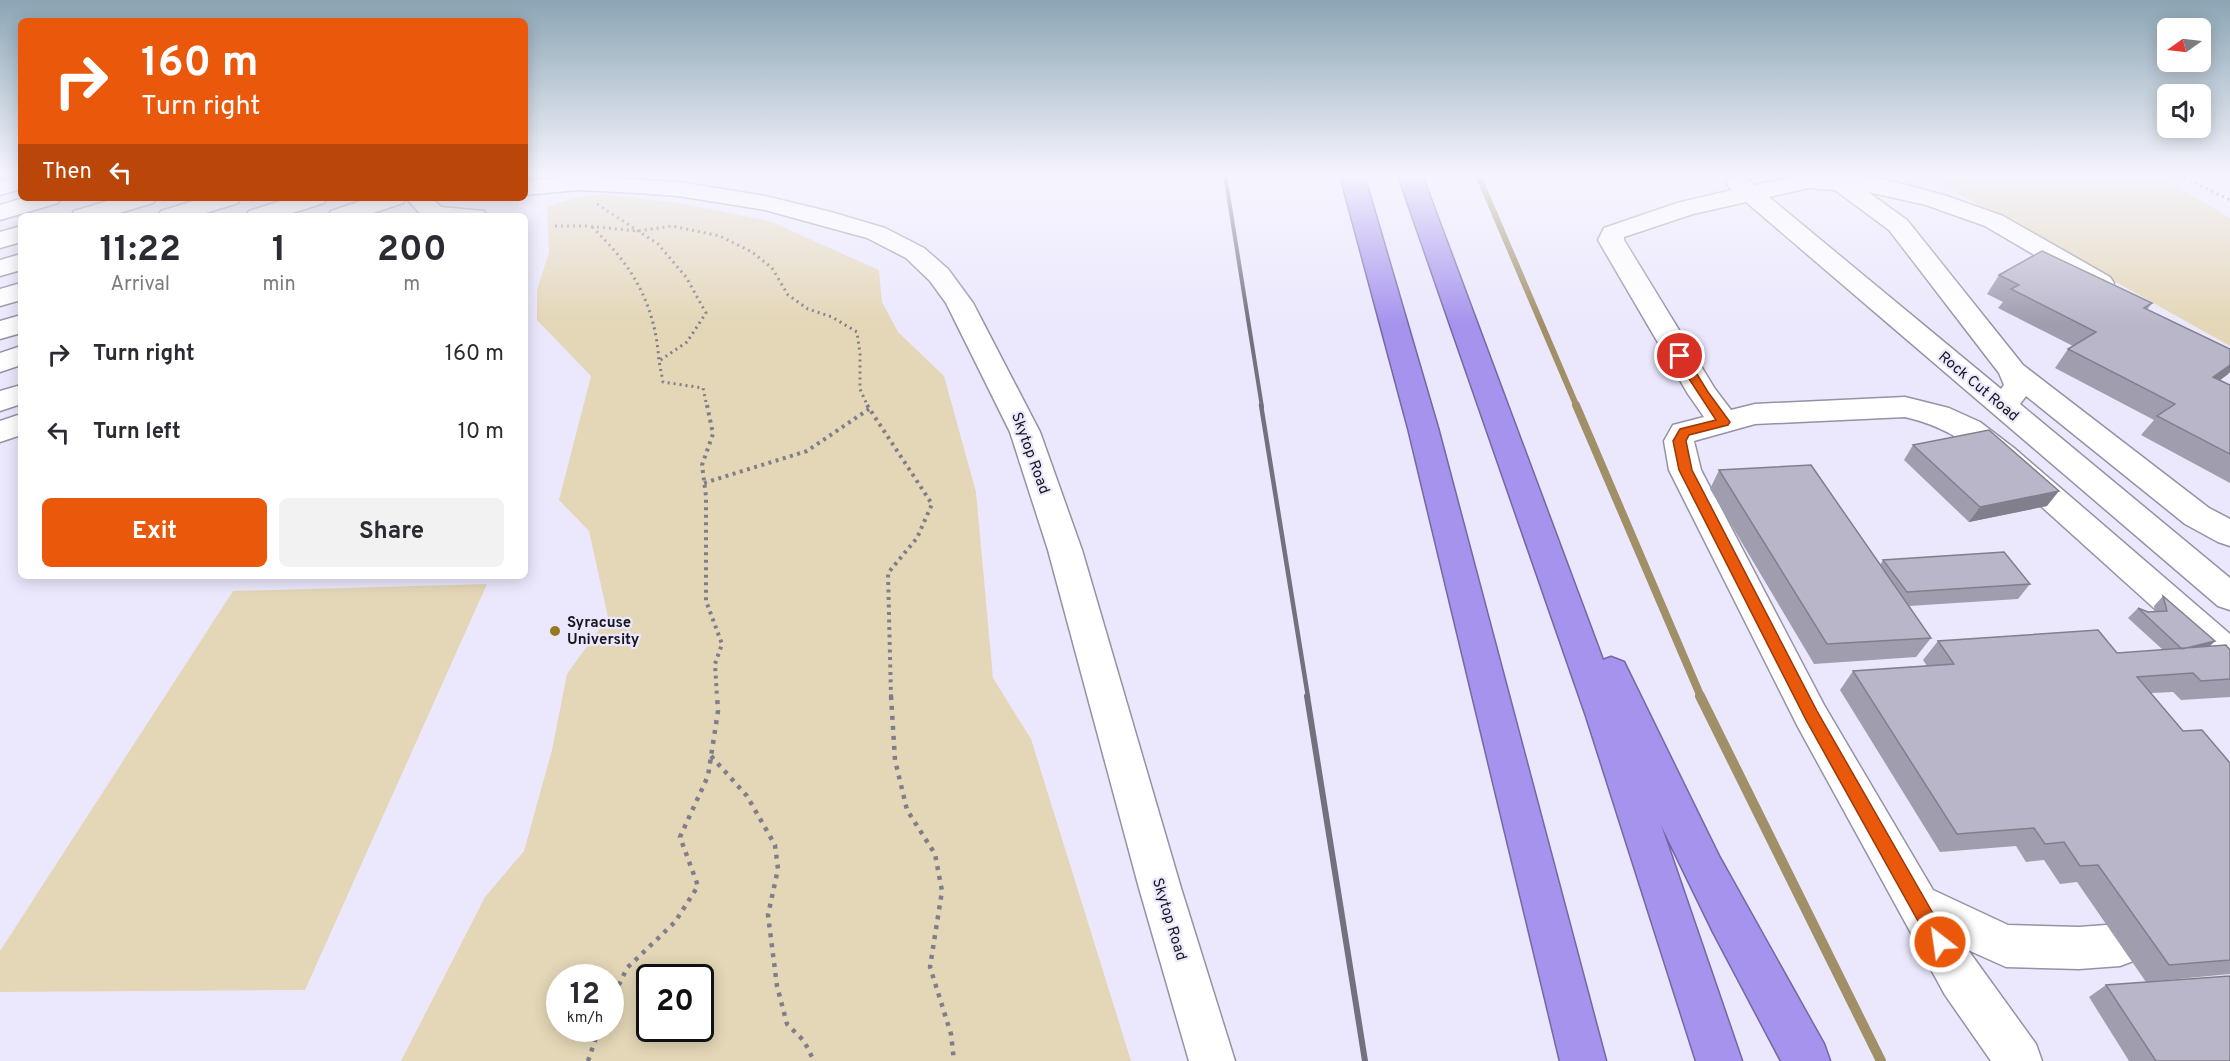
<!DOCTYPE html>
<html lang="en">
<head>
<meta charset="utf-8">
<style>
  body { margin:0; font-family:Overpass,sans-serif; background:#f2f2f3; color:#2b2b33; height:100vh; display:flex; flex-direction:column; font-size:22px; white-space:nowrap }
  * { box-sizing:border-box; margin:0 }
  p { font-size:20px; color:#7c7c81 }
  .icon { flex:none; width:33px; height:33px; fill:none; stroke:currentColor; stroke-width:2; stroke-linecap:round; stroke-linejoin:round }
  .map { position:relative; flex:1; overflow:hidden }
  .details { position:absolute; left:18px; top:213px; width:510px; height:366px; display:flex; flex-direction:column; background:#fff; border-radius:9px; box-shadow:0 3px 15px #0003 }
  .details>* { flex:none }
  .guide { position:absolute; left:18px; top:18px; width:510px; height:183px; border-radius:9px; box-shadow:0 3px 15px #0003; background:#ea580c; color:#fff; overflow:hidden }
  .needle { width:39px; rotate:256deg }
  .tools { position:absolute; left:2157px; top:18px; display:grid; gap:12px }
  .tools a { display:grid; place-items:center; width:54px; height:54px; border-radius:9px; background:#fff; box-shadow:0 3px 15px #0003; font-size:30px }
  .speed { position:absolute; left:546px; top:964px; display:flex; gap:12px; font-size:30px; font-weight:700; text-align:center }
  .speed>* { display:grid; place-content:center; width:78px; height:78px; border-radius:50%; background:#fff; box-shadow:0 3px 15px #0003; line-height:1 }
  .speed small { font-size:15px; font-weight:400 }
  .speed .limit { border:3px solid #111; border-radius:9px; background:#fff; color:#111 }
  .pin { position:absolute; display:grid; place-items:center; width:51px; height:51px; color:#fff; margin:-26px; border:3px solid #fff; border-radius:50%; box-shadow:0 2px 6px #0007 }
  .me { position:absolute; width:66px; margin:-33px; rotate:330deg; stroke-linejoin:round; filter:drop-shadow(0 0 4px #0008) }
  .turn { display:flex; align-items:center; gap:21px; height:126px; padding:0 24px; font-size:27px }
  .turn .icon { width:78px; height:78px; stroke-width:2.5 }
  .turn b { display:block; font-size:42px; line-height:51px }
  .then { display:flex; align-items:center; height:57px; padding:0 24px; background:#0003; gap:12px; font-size:22px }
  .eta { display:flex; justify-content:space-evenly; align-items:center; height:102px; text-align:center }
  .eta b { font-size:36px; font-weight:700; line-height:42px }
  .primary-button { display:flex; gap:12px; margin-top:auto; padding:12px 24px }
  .primary-button a { flex:1; height:69px; border-radius:9px; background:#ea580c; color:#fff; font-size:24px; font-weight:700; line-height:69px; text-align:center }
  .primary-button a+a { background:#f2f2f3; color:#2b2b33 }
  ul { padding:0; list-style:none }
  li { display:flex; align-items:center; gap:18px; height:78px; padding:0 24px }
  li div { flex:1 }
  li b { display:block; font-size:22px }
  li em { font-style:normal }
  .map>svg:first-child { display:block }
  .green { fill:#e4d7b7; fill-rule:evenodd }
  .lines { fill:none; stroke-linecap:round; stroke-linejoin:round }
  .stream-far2 { stroke:#a08f67; stroke-width:6 }
  .stream-far1 { stroke:#a08f67; stroke-width:8 }
  .stream { stroke:#a08f67; stroke-width:10 }
  .minor-casing { stroke:#9592a6; stroke-width:3 }
  .highway-casing { stroke:#7467a4; stroke-width:3 }
  .path-far2 { stroke:#807e8c; stroke-width:3; stroke-dasharray:2 4; stroke-linecap:butt }
  .path-far1 { stroke:#807e8c; stroke-width:4; stroke-dasharray:3 4.5; stroke-linecap:butt }
  .path { stroke:#807e8c; stroke-width:4.5; stroke-dasharray:4 6; stroke-linecap:butt }
  .minor { fill:#fff; fill-rule:evenodd }
  .highway { fill:#a693ed; fill-rule:evenodd }
  .rail-far2 { stroke:#72717e; stroke-width:4 }
  .rail-far1 { stroke:#72717e; stroke-width:4.5 }
  .rail { stroke:#72717e; stroke-width:6 }
  .wall { fill:#9f9dae }
  .shaded-wall { fill:#827f8d }
  .building { fill:#b9b6ca; stroke:#827f8d; stroke-width:1.5 }
  .route { fill:#ea580c; stroke:#983908; stroke-width:1.5 }
  .poi-dot { fill:#977820; stroke:#ebe8fd; stroke-width:2 }
  .labels { text-anchor:middle; stroke-width:4.5; stroke-linejoin:round; paint-order:stroke }
  .street-label { font-size:15px; fill:#17161d; stroke:#ebe8fd }
  .poi-label { font-size:15px; font-weight:bold; fill:#17161d; stroke:#ebe8fd; text-anchor:start }
</style>
</head>
<body>
<div class="map">
<svg width="2230" height="1061" viewBox="0 0 2230 1061">
  <rect width="100%" height="100%" fill="#ebe8fd"/>
  <path class="green" d="M1925,175H2158L2230,218V346Z
    M604,194L679,203L769,221L879,270L882,302L898,332L944,376L976,492L993,678L1031,739L1131,1061H401L485,897L524,851L552,750L567,674L608,617L589,531L559,500L591,376L537,320V290L549,252L547,207L574,198ZM560,978H610V1029H560ZM650,978H700V1029H650Z
    M487,584L305,990L0,992V951L233,591Z"/>
  <g class="lines">
    <path class="stream-far2" d="M1478,175L1577,407"/>
    <path class="stream-far1" d="M1576,405L1701,697"/>
    <path class="stream" d="M1700,696L1881,1061"/>
    <defs>
      <path id="minor" d="M21,175V189L0,195V181Z
        M1802,175L1879,178L1944,195L2003,216L2110,277L2114,283L2110,289L2101,291L2092,289L1985,226L1926,205L1868,192L1907,220L2023,365L2209,508L2230,519V546L2218,542L2185,524L2026,396L2020,404L2230,578V610L2218,606L1746,202L1693,214L1624,237V240L1715,389L1731,410L1755,404L1905,397L1949,408L1980,422L2014,448L2230,634V669L2217,665L1992,462C1961,439 1943,426 1905,417L1755,424L1694,441L1701,470L1824,705L1933,890L2008,925L2079,927L2120,924L2136,930L2142,945L2136,960L2120,966L2079,969L2006,967L1968,950L2036,1044L2042,1061H1991L1945,995L1798,727L1669,470L1664,441L1673,425L1704,417L1688,394L1598,240L1604,228L1677,203L1732,190L1726,183L1730,178C1741,175 1746,178 1755,185ZM1808,188L1835,190L1889,230L1999,373L2004,385L2001,389L1769,197Z
        M577,176L678,182L765,196L831,212L885,228L924,248L948,269L973,303L1040,432L1082,550L1181,888L1235,1061H1189L1139,888L1048,550L1010,432L946,303L930,281L906,258L867,238L765,210L678,196L638,193L577,190L525,195V181Z
        M23,198H61L58,203L0,220V205Z
        M118,198H156L153,203L109,216H71L74,211Z
        M203,198H241L238,203L196,216H158L161,211Z
        M290,198H327L324,203L283,216H246L249,211Z
        M370,198H432L441,207L484,211L487,216H422L406,198L403,203L364,216H328L331,211Z
        M21,226V242L0,248V232Z
        M21,254V270L0,276V260Z
        M21,283V300L0,306V289Z
        M21,315V333L0,339V321Z
        M21,346V365L0,372V353Z
        M21,385V404L0,411V391Z
        M21,414V435L0,442V421Z"/>
      <path id="highway" d="M1340,175H1364L1438,428L1606,1061H1560L1408,428Z
        M1398,175H1422L1603,660L1611,657L1624,662L1719,856L1824,1044L1830,1061H1781L1713,932L1661,825L1742,1061H1696L1586,716Z"/>
    </defs>
    <use href="#minor" class="minor-casing"/>
    <use href="#highway" class="highway-casing"/>
    <path class="path-far2" d="M2179,175L2230,200
      M597,204L658,244L686,277L706,313L687,342L659,361L663,382L703,388L707,407
      M555,226H587L638,231L672,226L720,236L752,252L772,268L788,295L808,309L832,317L857,332L860,354V389L868,407
      M592,227C633,266 655,304 659,361"/>
    <path class="path-far1" d="M707,405L713,434L702,465L706,496V601L722,644L715,664L717,697
      M867,405L932,504L917,538L888,573L891,697
      M704,483L807,451L869,409"/>
    <path class="path" d="M891,696L895,760L907,810L935,854L942,891L930,967L951,1034L954,1061
      M711,756L747,796L775,845L778,869L768,915L777,986L787,1024L804,1041L814,1061
      M610,1003L627,968L675,922L698,886L680,837L708,776L718,711L717,696
      M588,1061L599,1029"/>
    <use href="#minor" class="minor"/>
    <use href="#highway" class="highway"/>
    <path class="rail-far2" d="M1225,175L1262,407"/>
    <path class="rail-far1" d="M1261,405L1308,697"/>
    <path class="rail" d="M1307,696L1365,1061"/>
  </g>
  <path class="wall" d="M1999,275L2152,303L2147,310L2230,349V372L2220,380L2230,385V483L2141,435L2154,420L2055,368L2068,349L2073,346L1998,308L2003,302L1987,294Z
    M1913,445L2047,506L1969,522L1904,460Z
    M1719,470L1880,565L1883,560L2030,584L2018,599L1909,606L1931,638L1916,657L1814,664L1710,489Z
    M2163,596L2215,641L2209,647L2230,650V697L2181,700L2173,692L2151,693L2183,731L2230,763V974L2146,982L2077,882L2060,884L2044,860L2026,862L2016,846L1940,852L1840,690L1853,671L1927,666L1923,660L1938,641L2117,653L2163,650L2128,618L2138,608L2148,612H2155L2154,606Z
    M2106,985L2230,1061H2129L2089,997Z"/>
  <path class="shaded-wall" d="M2230,365V372L2227,375L2197,397L2213,377Z
    M2059,491L2047,506L1969,522L1980,507Z
    M2215,641L2204,651L2182,649Z"/>
  <path class="building" d="M2042,251L2152,303L2144,308L2230,349V365L2213,377L2230,385V454L2157,416L2175,404L2068,349L2096,332L2011,289L2019,285L1999,275Z
    M1989,430L2059,491L1980,507L1913,445Z
    M1811,465L1931,638L1827,644L1719,470Z
    M2004,552L2030,584L1907,592L1883,560Z
    M2163,596L2215,641L2182,649L2138,608L2148,612L2167,611Z
    M2098,630L2117,653L2226,645L2230,650V679L2201,681L2193,673L2137,677L2183,731L2202,730L2230,763V960L2169,965L2098,865L2080,866L2064,842L2045,844L2034,828L1957,834L1853,671L1954,664L1938,641Z
    M2230,976V1061H2156L2106,985Z"/>
  <linearGradient id="sky" x2="0" y2="1"><stop stop-color="#8ba5b4"/><stop offset="0.54" stop-color="#f6f5fe"/><stop offset="1" stop-color="#f6f5fe" stop-opacity="0"/></linearGradient>
  <rect width="2230" height="324" fill="url(#sky)"/>
  <path class="route" d="M1680,352L1684,353L1708,392L1730,422L1728,425L1689,435L1686,441L1692,470L1817,711L1946,936L1949,942L1946,948L1940,951L1933,948L1806,720L1679,470L1673,441L1680,429L1716,420L1674,356Z"/>
  <circle class="poi-dot" cx="555" cy="631" r="6"/>
  <g class="labels">
    <g class="street-label">
      <text transform="translate(1979 386) rotate(40)" y="5">Rock Cut Road</text>
      <text transform="translate(1031 453) rotate(70)" y="5">Skytop Road</text>
      <text transform="translate(1170 919) rotate(73)" y="5">Skytop Road</text>
    </g>
    <g class="poi-label">
      <text x="567" y="627">Syracuse<tspan x="567" dy="17">University</tspan></text>
    </g>
  </g>
</svg>
<div class="tools">
<a><svg class="needle" viewBox="-14 -14 28 28"><path d="M0-13l5 13h-10z" fill="#e53935"/><path d="M0 13l5-13h-10z" fill="#7c7c81"/></svg></a>
<a><svg class="icon" aria-label="sound" viewBox="0 0 24 24"><path d="M4 9h4l5-4v14l-5-4H4zM17 9q2 3 0 6"/></svg></a>
</div>
<div class="speed"><div>12<small>km/h</small></div><div class="limit">20</div></div>
<div class="pin" style="left:1680px;top:356px;background:#d93025"><svg class="icon" aria-label="arrive" viewBox="0 0 24 24"><path d="M6 21V4h12l-3 4 3 4H6"/></svg></div>
<svg class="me" style="left:1940px;top:942px" viewBox="-20 -20 40 40"><circle r="17" fill="#ea580c" stroke="#fff" stroke-width="3"/><path d="M0-11L8 9 0 5-8 9z" fill="#fff"/></svg>
<div class="guide">
<div class="turn"><svg class="icon" aria-label="right" viewBox="0 0 24 24"><path d="M7 20v-9h11M14 6l5 5-5 5"/></svg><div><b>160 m</b>Turn right</div></div>
<div class="then">Then<svg class="icon" aria-label="left" viewBox="0 0 24 24"><path d="M17 20v-9H6M10 6l-5 5 5 5"/></svg></div>
</div>
<section class="details">
<div class="eta">
<div><b>11:22</b><p>Arrival</p></div>
<div><b>1</b><p>min</p></div>
<div><b>200</b><p>m</p></div>
</div>
<ul>
<li><svg class="icon" aria-label="right" viewBox="0 0 24 24"><path d="M7 20v-9h11M14 6l5 5-5 5"/></svg><div><b>Turn right</b></div><em>160 m</em></li>
<li><svg class="icon" aria-label="left" viewBox="0 0 24 24"><path d="M17 20v-9H6M10 6l-5 5 5 5"/></svg><div><b>Turn left</b></div><em>10 m</em></li>
</ul>
<div class="primary-button"><a>Exit</a><a>Share</a></div>
</section>
</div>
</body>
</html>
